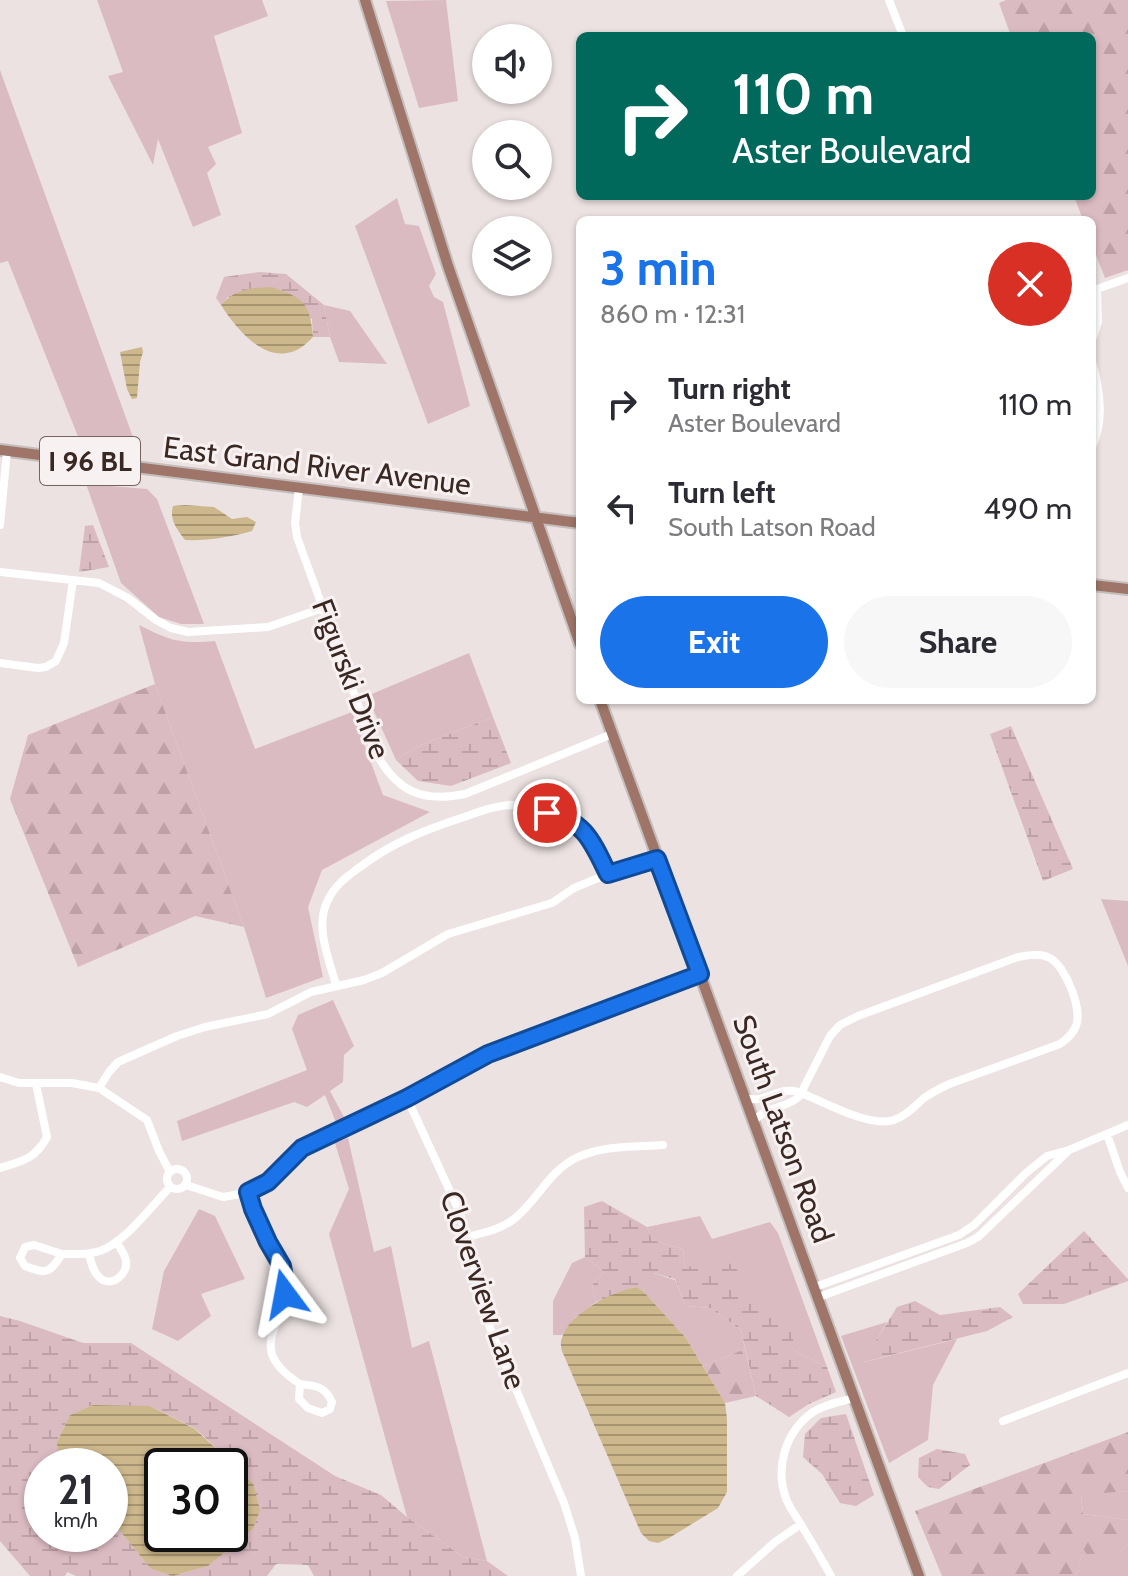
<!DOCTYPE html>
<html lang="en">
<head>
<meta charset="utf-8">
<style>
  body { margin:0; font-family:Cabin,sans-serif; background:#f7f7f7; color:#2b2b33; height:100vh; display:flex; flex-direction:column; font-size:30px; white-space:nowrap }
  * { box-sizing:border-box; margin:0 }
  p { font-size:26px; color:#7c7c81 }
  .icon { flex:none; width:44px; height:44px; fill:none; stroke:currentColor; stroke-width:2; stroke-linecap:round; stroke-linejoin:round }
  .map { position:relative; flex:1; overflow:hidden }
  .sheet { position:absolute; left:576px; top:216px; width:520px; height:488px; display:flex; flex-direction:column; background:#fff; border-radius:12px; box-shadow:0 2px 6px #0004 }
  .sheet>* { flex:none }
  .banner { position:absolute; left:576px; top:32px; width:520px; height:168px; border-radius:12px; box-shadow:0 2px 6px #0004; background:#00695c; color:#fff; overflow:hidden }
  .fabs { position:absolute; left:472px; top:24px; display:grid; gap:16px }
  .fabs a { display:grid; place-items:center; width:80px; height:80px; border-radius:50%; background:#fff; box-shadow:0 2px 6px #0004; font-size:40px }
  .speed { position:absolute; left:24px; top:1448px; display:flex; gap:16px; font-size:40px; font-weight:700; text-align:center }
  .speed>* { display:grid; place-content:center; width:104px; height:104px; border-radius:50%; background:#fff; box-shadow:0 2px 6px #0004; line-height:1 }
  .speed small { font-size:20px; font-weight:400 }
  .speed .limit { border:4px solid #111; border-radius:12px; background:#fff; color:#111 }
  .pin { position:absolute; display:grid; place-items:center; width:68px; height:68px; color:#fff; margin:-34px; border:4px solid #fff; border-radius:50%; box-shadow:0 2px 8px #0007 }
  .me { position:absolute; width:88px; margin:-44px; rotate:347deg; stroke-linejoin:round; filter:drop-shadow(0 0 6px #0008) }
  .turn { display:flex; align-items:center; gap:28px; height:168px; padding:0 24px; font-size:36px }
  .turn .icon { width:104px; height:104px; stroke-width:2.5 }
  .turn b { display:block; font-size:56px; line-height:68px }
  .round { display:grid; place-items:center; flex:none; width:84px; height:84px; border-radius:42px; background:#f7f7f7 }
  .head { display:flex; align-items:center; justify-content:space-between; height:136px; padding:0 24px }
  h1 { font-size:48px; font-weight:700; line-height:60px; color:#1a73e8 }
  .primary-button { display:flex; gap:16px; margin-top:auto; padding:16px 24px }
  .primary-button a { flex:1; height:92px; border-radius:48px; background:#1a73e8; color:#fff; font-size:32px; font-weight:700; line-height:92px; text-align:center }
  .primary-button a+a { background:#f7f7f7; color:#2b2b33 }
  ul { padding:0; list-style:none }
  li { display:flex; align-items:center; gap:24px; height:104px; padding:0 24px }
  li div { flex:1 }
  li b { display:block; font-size:30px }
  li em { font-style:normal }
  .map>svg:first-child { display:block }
  .green { fill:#dbbbc2 }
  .forest { fill:url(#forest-firs) }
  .wetland { fill:url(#wetland-marsh) }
  .water { fill:url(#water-rules); fill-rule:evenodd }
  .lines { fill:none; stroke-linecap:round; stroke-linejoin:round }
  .major-casing { stroke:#c4bebd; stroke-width:14 }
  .minor { stroke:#fff; stroke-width:8 }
  .major { stroke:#9e7568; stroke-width:10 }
  .route-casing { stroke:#114b97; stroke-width:20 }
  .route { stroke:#1a73e8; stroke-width:14 }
  .labels { text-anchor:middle; stroke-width:6; stroke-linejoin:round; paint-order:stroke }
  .shield { fill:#f8f1f1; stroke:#736461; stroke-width:2 }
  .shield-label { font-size:28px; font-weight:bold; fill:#3a2823 }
  .street-label { font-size:30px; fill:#3a2823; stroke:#f8f1f1 }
</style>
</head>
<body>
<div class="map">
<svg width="1128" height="1576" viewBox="0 0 1128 1576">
  <defs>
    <pattern id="forest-firs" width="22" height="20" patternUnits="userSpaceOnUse" patternTransform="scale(2)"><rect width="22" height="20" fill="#dbbbc2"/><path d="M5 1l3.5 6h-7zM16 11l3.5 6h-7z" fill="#bda1a6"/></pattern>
    <pattern id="wetland-marsh" width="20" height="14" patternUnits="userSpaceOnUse" patternTransform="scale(2)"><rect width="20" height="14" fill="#dbbbc2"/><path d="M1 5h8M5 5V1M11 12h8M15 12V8" fill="none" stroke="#bda1a6"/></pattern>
    <pattern id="water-rules" width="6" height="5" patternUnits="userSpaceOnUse" patternTransform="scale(2)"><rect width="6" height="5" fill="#cdb78c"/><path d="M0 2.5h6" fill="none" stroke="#a79572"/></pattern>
  </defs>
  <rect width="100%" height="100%" fill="#ebe2e1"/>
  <path class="green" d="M97,0H262L268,16L214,36L242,133L208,147L216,164L207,173L221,215L193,227L158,139L153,165L108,76L123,72Z
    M446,0L458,101L419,108L386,1Z
    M0,70L138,451L81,444L8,261L0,263Z
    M397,198L405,224L419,226L436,274L429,286L434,297L443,302L470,406L428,424L355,226Z
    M324,305L350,311L387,364L339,362L330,337Z
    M86,484L147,489L157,499L204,624H181L159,617L121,583Z
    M139,625C171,641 180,644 215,641L255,749L352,712L383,795L430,812L322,870L308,907L323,977L266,998L244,927L155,684Z
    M469,653L493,717L418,746L396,760L367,696Z
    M1101,899L1128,901V966Z
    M333,1000L354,1046L344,1055L343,1082L330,1091L346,1121L337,1125L325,1095L307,1107L294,1102L182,1141L177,1121L307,1070L292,1029L298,1015Z
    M348,1138L374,1252L391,1246L412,1348L429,1341L487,1561L463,1557L407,1517L329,1234L349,1189L335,1143Z
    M199,1209L215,1216L245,1279L201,1294L211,1316L178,1341L152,1329L164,1271Z
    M700,1216L712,1239L770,1222L778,1233L827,1367L791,1349L685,1268L683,1249L652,1240L647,1227Z
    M585,1257L604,1272L592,1285L596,1302L575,1318L562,1335H553V1301L572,1263Z
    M653,1273L675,1280L686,1306L710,1308L741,1330L745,1349L703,1366L686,1338L643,1291Z
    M887,1322L864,1362L957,1339L933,1385L928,1440L889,1463L841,1336Z
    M1128,1491V1520L1083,1514L1081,1494Z
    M1128,1545V1576H1076L1083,1548L1097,1567Z"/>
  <path class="forest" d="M1006,0H1128V270L1105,278L1092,245V220H1083L1074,196H1092V36H1011L999,3Z
    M155,684L244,927L195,916L78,967L10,799L28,735Z
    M745,1349L756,1396L725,1403L703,1366Z
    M1128,1432V1491L1081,1495L1083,1514L1128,1520V1545L1097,1568L1083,1549L1076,1576H942L915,1511Z"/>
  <path class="wetland" d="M259,272L286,274L324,305L330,337H313L312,319L228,297L221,305L216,298L224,277Z
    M93,525L109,567L79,572L85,526Z
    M493,717L511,763L451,786L418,781L396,760L418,746Z
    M1011,726L1073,869L1043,881L990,734Z
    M602,1201L647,1227L652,1240L683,1249L685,1268L722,1257L743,1275L741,1289L769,1303L794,1336L791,1349L827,1367L836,1392L809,1404L789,1417L756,1396L741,1330L710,1308L686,1306L675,1279L654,1273L643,1291L637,1287L632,1288L596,1302L592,1285L604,1272L585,1257L584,1207Z
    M1084,1231L1128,1279V1281L1064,1304H1023L1018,1294Z
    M915,1301L940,1315L1000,1307L1013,1317L987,1331L863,1362L897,1307Z
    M0,1316L20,1321L83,1343H131L335,1476L381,1495L407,1517L463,1557L487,1561L508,1576H314L308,1565L276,1564L267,1576H173L208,1566L253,1529V1483L196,1429L150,1406L93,1405L70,1415L57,1442L58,1466H42V1534H110V1524L120,1531L151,1569L173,1576H76L67,1572L65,1576H30L0,1541Z
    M846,1414L874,1495L856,1506L840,1503L822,1474L803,1457L805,1434L821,1418Z
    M937,1449L965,1454L970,1465L939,1489L928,1487L918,1477L919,1458Z"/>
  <path class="water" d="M272,287C304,298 310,303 313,337C278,376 242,338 221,305C236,288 251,288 272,287Z
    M142,347L143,352L140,362L137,398L132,399L127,389L120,352Z
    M185,505L214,507L232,519L247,517L256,522L252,531C231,537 207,541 185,540C177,529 169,520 173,506Z
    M637,1287L643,1291L686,1338L725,1403L727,1419V1492L718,1508L669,1538L658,1543L649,1541L641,1533L562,1351C561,1347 560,1342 562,1338C569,1313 613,1291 637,1287Z
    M93,1405L150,1406L195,1429L253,1483L260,1510L253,1529L208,1566L173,1576L151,1569L120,1531L110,1524V1466H58L57,1442L70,1415ZM230,1466V1534H162V1466Z"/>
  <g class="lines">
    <defs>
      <path id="major" d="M365,0L448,266L580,644
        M0,450L580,523
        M1092,585L1128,589
        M600,700L919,1576"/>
    </defs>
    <use href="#major" class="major-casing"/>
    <path class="minor" d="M889,0L903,36
      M1092,340L1098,322L1097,289L1128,278
      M1092,362C1100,389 1105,420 1092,447
      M299,488L295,523L297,537L375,751C396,791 421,803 465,794L612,734
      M0,525L7,451
      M0,572L99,583L128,598L156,620L171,628L188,632L268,627L323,608
      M0,663L38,668L46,667L56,661L64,643L73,580
      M336,985C329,959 315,928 327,902C334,886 346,877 360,867C393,842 425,830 464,817C481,811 499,804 518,805C527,806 557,813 565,817C589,828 597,852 608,874
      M0,1077L19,1083H72L99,1088L147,1120L159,1151L170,1172
      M99,1088L109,1072L118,1062L177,1036L205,1027L268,1014L311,992L364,980L382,973L448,934L552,903L574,888L608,874L657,859
      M407,1098L460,1213L490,1328L564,1503L575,1538L581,1576
      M746,1098C763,1104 777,1088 794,1091C798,1091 802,1094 806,1095C828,1104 872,1128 894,1120C906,1116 915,1106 924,1098C933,1092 942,1087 952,1083L1060,1044C1067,1039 1073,1034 1076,1026C1083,1009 1065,966 1050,958C1040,953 1029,955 1018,957L858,1016L840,1025L830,1036L804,1087C800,1108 768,1104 754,1121
      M1107,1134L1120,1172L1128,1188
      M0,1168C23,1161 35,1159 47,1137L36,1084
      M167 1179a10 10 0 1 1 20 0a10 10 0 1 1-20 0Z
      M186,1185L223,1197L240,1194L255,1189L268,1182L302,1148L407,1098L488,1054L700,974
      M248,1192C254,1210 261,1228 270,1245C274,1254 281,1262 283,1273C294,1323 239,1345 300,1384L299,1399L308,1408L322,1413L330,1409L332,1402C325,1386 316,1386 300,1384
      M467,1237C483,1233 500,1230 514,1219C537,1201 549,1171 576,1158C602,1145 635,1147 663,1145
      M62,1254L34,1245L25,1247L20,1258L25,1266C48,1275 49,1273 62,1254C75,1254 87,1255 100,1251C124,1243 152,1206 170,1187
      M89,1254C91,1262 93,1272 100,1278C112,1288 128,1274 126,1261C125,1254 120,1248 117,1243
      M815,1287L959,1235L974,1225L1026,1173L1047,1156L1069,1150L1128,1125
      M819,1297L967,1243L978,1237L1068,1151
      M1003,1421L1128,1373
      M737,1576L775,1542L801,1524
      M831,1576C822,1560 813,1544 803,1528C798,1519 791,1510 787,1501C774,1469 785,1432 813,1412C825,1404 840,1402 854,1398"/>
    <use href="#major" class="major"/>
  </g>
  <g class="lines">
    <defs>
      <path id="route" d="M285,1294L284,1277L282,1266L268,1242L253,1209L248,1192L268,1182L302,1148L407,1098L488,1054L700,974L657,859L608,874C593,843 584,819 547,813"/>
    </defs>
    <use href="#route" class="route-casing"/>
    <use href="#route" class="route"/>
  </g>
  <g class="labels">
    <rect class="shield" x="40" y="437" width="100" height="48" rx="6"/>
    <g class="shield-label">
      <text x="90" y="471">I 96 BL</text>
    </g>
    <g class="street-label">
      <text transform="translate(317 466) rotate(7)" y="10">East Grand River Avenue</text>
      <text transform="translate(351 679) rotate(69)" y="10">Figurski Drive</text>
      <text transform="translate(783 1129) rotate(70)" y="10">South Latson Road</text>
      <text transform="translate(483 1290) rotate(71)" y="10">Cloverview Lane</text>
    </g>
  </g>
</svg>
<div class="fabs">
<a><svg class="icon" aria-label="sound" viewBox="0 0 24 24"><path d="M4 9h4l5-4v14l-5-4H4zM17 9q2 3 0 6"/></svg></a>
<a><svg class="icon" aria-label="search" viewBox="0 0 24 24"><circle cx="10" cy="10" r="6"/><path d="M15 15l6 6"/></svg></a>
<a><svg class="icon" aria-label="layers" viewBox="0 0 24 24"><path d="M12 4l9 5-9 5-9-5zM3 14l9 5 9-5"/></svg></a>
</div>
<div class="speed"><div>21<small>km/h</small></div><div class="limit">30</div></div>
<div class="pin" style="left:547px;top:813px;background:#d93025"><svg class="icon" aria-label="arrive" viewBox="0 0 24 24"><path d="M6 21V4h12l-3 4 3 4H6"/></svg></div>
<svg class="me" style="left:285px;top:1294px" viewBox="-20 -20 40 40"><path d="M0-17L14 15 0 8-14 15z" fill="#1a73e8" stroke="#fff" stroke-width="4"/></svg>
<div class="banner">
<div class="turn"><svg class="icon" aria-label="right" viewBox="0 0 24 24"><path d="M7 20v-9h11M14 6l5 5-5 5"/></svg><div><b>110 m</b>Aster Boulevard</div></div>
</div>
<section class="sheet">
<div class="head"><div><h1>3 min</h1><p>860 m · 12:31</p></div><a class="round" style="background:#d93025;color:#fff"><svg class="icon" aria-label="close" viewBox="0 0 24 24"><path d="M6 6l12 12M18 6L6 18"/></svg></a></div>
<ul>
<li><svg class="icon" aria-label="right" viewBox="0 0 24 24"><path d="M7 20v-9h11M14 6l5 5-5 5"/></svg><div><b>Turn right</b><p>Aster Boulevard</p></div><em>110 m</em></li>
<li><svg class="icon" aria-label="left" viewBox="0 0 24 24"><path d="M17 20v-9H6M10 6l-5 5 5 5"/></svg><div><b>Turn left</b><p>South Latson Road</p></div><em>490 m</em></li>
</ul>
<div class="primary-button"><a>Exit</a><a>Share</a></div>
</section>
</div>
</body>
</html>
